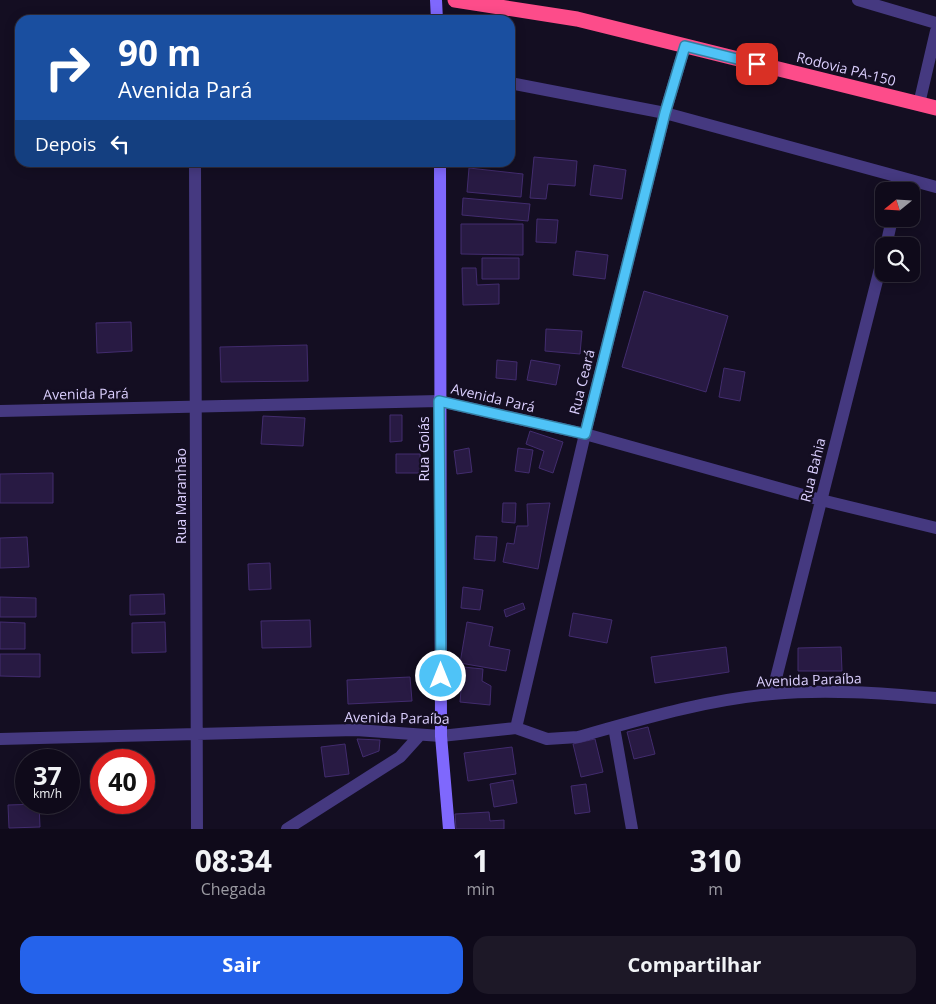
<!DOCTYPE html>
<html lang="pt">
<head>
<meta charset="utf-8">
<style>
  body { margin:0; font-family:"Open Sans",sans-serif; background:#1d1827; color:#f1f3f6; height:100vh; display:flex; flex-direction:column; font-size:19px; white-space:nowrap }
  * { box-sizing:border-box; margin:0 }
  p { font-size:16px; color:#9b9aa2 }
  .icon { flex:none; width:28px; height:28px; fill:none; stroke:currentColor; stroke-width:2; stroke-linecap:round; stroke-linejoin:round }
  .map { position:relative; height:829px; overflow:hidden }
  .panel { display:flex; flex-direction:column; background:#0f0a1a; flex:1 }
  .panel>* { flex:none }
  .guide { position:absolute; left:15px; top:15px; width:500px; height:152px; border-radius:15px; box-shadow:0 2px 12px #0003,0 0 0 1px #2f2b39; background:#1a4fa0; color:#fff; overflow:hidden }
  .needle { width:32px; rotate:252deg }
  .controls { position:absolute; left:875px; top:182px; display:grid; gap:10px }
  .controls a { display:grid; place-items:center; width:45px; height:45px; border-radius:10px; background:#0f0a1a; box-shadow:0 2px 12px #0003,0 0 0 1px #2f2b39; font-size:25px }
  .speed { position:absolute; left:15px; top:749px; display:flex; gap:10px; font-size:25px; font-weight:700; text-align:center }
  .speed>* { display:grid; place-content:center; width:65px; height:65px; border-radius:50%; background:#0f0a1a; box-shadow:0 2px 12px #0003,0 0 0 1px #2f2b39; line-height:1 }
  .speed small { font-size:12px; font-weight:400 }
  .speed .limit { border:8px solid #d22; background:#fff; color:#111 }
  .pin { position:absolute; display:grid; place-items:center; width:42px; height:42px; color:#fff; margin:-21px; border-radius:10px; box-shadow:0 2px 8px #0006 }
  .me { position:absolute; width:55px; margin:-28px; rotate:0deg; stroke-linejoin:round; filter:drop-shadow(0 0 4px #0008) }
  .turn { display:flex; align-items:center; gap:18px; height:105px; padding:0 20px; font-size:22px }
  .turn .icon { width:65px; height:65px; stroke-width:2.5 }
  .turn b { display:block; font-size:35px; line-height:42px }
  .then { display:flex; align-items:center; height:48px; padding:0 20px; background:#0003; gap:10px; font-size:19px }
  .eta { display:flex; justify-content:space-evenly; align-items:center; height:85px; text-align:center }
  .eta b { font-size:30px; font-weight:700; line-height:35px }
  .button { display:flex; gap:10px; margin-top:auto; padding:10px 20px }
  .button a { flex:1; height:58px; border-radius:15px; background:#2563eb; color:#fff; font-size:20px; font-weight:700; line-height:58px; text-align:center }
  .button a+a { background:#1d1827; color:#f1f3f6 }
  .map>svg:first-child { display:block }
  .building { fill:#281a43; stroke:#422c6e }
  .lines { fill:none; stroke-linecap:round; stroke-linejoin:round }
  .street { stroke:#453980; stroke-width:12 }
  .secondary { stroke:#7f68fd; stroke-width:12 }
  .highway { stroke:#fd4c8a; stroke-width:15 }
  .route-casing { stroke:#337fa1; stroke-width:12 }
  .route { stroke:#4fc3f7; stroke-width:9 }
  .labels { text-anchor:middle; stroke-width:4.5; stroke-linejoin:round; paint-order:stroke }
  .street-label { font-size:14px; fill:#dbcffe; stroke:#140e22 }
</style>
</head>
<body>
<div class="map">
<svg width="936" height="829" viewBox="0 0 936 829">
  <rect width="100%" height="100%" fill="#140e22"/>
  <path class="building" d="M534,157L577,161L575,186L548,184L546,199L530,198Z
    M594,165L626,170L622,199L590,195Z
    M469,168L523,174L521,197L467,192Z
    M463,198L530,204L528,221L462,215Z
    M537,219L558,220L556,243L536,242Z
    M461,224H523V255L461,254Z
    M576,251L608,255L605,279L573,275Z
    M482,258H519V279H482Z
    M462,268H476L477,285L499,284V304L463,305Z
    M644,291L728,316L706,392L622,367Z
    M131,322L132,351L97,353L96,323Z
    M546,329L582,331L580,354L545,351Z
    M307,345L308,381L221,382L220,347Z
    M497,360L517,362L516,380L496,378Z
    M531,360L560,365L556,385L527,380Z
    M724,368L745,372L740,401L719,397Z
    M390,415H402V441L390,442Z
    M263,416L305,418L303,446L261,444Z
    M530,431L563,442L553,473L539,468L544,451L526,444Z
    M469,448L472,472L457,474L454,451Z
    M518,448L533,450L529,473L515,471Z
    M396,454H420L421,473H396Z
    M53,473V503H0V474Z
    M503,503H516L515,523L502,522Z
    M550,503L538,569L503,562L507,543L514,544L517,526H528L527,504Z
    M476,536L497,537L495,561L474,559Z
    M27,537L29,567L0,568V538Z
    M270,563L271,589L249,590L248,564Z
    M463,587L483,590L480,610L461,608Z
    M164,594L165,614L130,615V595Z
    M0,597L36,598V617H0Z
    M523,603L525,609L506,617L504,610Z
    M573,613L612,620L607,643L569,636Z
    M310,620L311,647L262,648L261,621Z
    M0,622L25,623V649H0Z
    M165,622L166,652L132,653V623Z
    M467,622L493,627L489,646L510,650L506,671L460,663Z
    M726,647L729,672L655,683L651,657Z
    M841,647L842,671H798V648Z
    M0,654H40V677L0,676Z
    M463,667L483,669L482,681L491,686L490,705L460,702Z
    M410,677L412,701L348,704L347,680Z
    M648,727L655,754L634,759L627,732Z
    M357,739L380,740L379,751L363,757Z
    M595,739L603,772L581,777L573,744Z
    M345,744L349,774L325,777L321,747Z
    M512,747L516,774L468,781L464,753Z
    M513,780L517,803L494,807L490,784Z
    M586,784L590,812L575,814L571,786Z
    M39,804L40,827L9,828L8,805Z
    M489,812L490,821L504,820V829H456L455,814Z"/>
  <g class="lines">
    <path class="street" d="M858,0L936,23
      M510,83L665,113L936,187
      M919,104L936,31
      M195,162L197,829
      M886,246L892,219
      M0,411L439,401L585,434L821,500L936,528
      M772,694L884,253
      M614,727L632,829
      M516,728L585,434L665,113L685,46
      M0,739L356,730L441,736L516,728L547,739L578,737C642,719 705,700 772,694C826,689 882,693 936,698
      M287,829L400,757L419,736"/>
    <path class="secondary" d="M436,0L437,20
      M440,162L441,736L449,829"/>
    <path class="highway" d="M455,0L577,19L936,108"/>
  </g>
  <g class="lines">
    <defs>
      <path id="route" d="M441,676L439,401L585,434L665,113L685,46L757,64"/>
    </defs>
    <use href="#route" class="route-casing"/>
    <use href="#route" class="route"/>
  </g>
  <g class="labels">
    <g class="street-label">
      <text transform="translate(846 69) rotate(14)" y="5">Rodovia PA-150</text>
      <text transform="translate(582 382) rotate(-76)" y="5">Rua Ceará</text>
      <text transform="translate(86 394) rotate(-1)" y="5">Avenida Pará</text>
      <text transform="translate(493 398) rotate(13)" y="5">Avenida Pará</text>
      <text transform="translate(424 449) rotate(-90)" y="5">Rua Goiás</text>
      <text transform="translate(813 470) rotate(-76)" y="5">Rua Bahia</text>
      <text transform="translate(181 496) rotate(-90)" y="5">Rua Maranhão</text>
      <text transform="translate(809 680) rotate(-2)" y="5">Avenida Paraíba</text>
      <text transform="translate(397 718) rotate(1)" y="5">Avenida Paraíba</text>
    </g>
  </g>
</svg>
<div class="controls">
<a><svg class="needle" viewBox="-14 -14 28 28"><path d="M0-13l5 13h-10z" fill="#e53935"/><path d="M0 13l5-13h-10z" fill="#9b9aa2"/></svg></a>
<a><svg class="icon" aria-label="search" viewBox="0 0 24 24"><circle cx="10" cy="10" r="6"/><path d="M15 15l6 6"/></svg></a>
</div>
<div class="speed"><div>37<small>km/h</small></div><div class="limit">40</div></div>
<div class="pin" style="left:757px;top:64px;background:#d93025"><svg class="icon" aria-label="arrive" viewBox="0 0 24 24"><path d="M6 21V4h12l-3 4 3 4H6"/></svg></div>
<svg class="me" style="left:441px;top:676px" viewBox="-20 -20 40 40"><circle r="17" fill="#4fc3f7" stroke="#fff" stroke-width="3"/><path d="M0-11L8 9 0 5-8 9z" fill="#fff"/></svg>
<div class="guide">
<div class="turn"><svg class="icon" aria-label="right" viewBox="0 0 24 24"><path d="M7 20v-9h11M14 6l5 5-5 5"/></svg><div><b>90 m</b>Avenida Pará</div></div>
<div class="then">Depois<svg class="icon" aria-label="left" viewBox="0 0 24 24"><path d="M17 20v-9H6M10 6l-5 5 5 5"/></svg></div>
</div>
</div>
<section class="panel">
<div class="eta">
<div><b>08:34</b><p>Chegada</p></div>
<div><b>1</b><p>min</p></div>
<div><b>310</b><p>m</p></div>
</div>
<div class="button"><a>Sair</a><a>Compartilhar</a></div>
</section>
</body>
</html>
